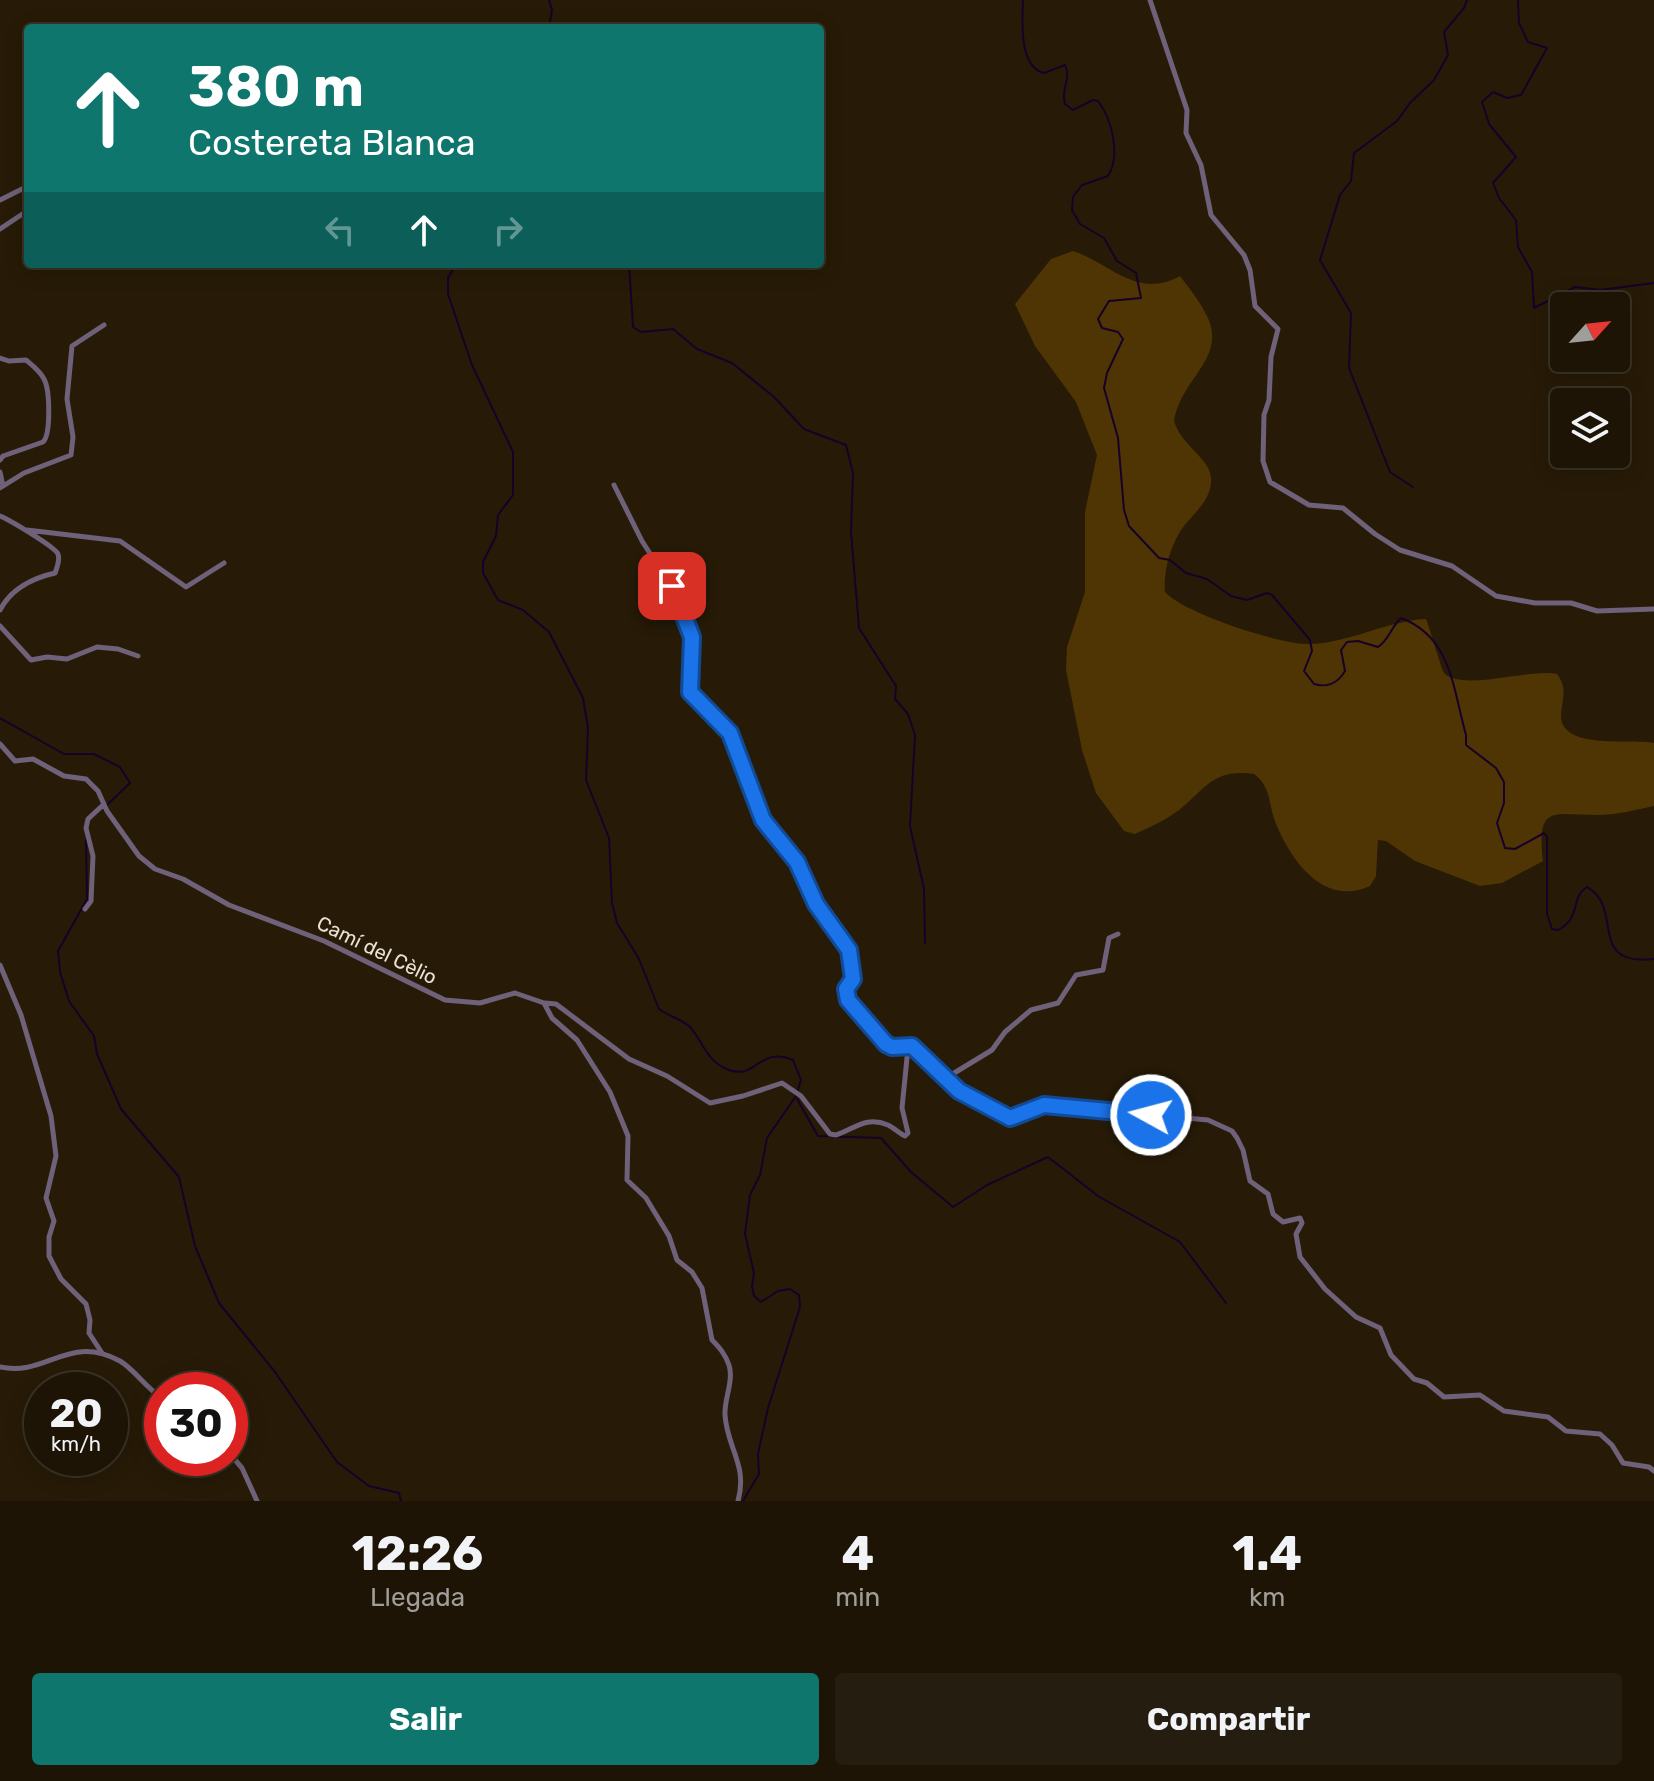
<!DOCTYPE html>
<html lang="es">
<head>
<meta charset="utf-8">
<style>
  body { margin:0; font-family:Rubik,sans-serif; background:#251d0f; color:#f1f3f6; height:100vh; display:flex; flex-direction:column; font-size:30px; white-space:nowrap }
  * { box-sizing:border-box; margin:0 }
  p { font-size:26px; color:#a09e9a }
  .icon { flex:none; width:44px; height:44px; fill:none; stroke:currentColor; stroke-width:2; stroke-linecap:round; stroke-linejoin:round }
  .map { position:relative; height:1501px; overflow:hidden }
  .details { display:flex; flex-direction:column; background:#1d1405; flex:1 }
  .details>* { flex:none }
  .top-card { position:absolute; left:24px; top:24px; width:800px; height:244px; border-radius:8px; box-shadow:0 4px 20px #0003,0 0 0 2px #3b3327; background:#0f766e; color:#fff; overflow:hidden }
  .needle { width:52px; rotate:63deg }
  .controls { position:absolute; left:1550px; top:292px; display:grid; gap:16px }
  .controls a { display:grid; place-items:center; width:80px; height:80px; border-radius:8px; background:#1d1405; box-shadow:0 4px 20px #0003,0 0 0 2px #3b3327; font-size:40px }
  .speed { position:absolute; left:24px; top:1372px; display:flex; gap:16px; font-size:40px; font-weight:700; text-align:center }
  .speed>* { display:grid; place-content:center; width:104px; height:104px; border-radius:50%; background:#1d1405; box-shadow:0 4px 20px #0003,0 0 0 2px #3b3327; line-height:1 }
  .speed small { font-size:20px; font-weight:400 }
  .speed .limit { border:12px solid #d22; background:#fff; color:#111 }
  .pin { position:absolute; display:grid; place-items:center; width:68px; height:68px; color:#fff; margin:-34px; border-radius:16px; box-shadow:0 4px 12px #0006 }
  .me { position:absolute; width:88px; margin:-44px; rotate:277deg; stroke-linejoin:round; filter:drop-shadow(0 0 6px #0008) }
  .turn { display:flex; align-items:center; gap:28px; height:168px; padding:0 32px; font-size:36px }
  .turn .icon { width:104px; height:104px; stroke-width:2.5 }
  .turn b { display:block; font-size:56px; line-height:68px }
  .lanes { display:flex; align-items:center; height:76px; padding:0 32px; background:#0003; justify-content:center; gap:40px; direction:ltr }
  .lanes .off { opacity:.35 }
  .eta { display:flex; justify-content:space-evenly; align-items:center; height:136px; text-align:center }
  .eta b { font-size:48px; font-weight:700; line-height:56px }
  .action { display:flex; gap:16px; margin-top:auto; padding:16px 32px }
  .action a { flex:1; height:92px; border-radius:8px; background:#0f766e; color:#fff; font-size:32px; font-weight:700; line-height:92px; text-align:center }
  .action a+a { background:#251d0f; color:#f1f3f6 }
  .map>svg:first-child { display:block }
  .green { fill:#4e3503 }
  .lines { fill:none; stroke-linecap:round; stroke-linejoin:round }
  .stream { stroke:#180028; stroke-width:2 }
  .minor { stroke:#6e6179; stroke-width:5 }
  .route-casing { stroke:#114b97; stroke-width:20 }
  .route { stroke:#1a73e8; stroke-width:14 }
  .labels { text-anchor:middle; stroke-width:8; stroke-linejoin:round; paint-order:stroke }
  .street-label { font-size:20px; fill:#e9e1d4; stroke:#271b07 }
</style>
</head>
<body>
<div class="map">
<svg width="1654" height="1501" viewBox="0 0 1654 1501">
  <rect width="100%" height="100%" fill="#271b07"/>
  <path class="green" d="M1073,251C1110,263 1137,300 1180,276C1190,289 1201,303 1208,318C1226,359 1181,378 1174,421C1181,445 1209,458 1211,477C1213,498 1195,512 1184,526C1171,543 1163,571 1165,592C1183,613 1283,646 1312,644C1351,642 1387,621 1426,619C1430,629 1441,668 1444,673C1462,692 1529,668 1557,674C1568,689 1562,698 1561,715C1560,751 1633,738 1654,743V806C1636,810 1616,815 1597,815C1554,815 1536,803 1543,861L1502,883L1480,886L1415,861L1386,841L1378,840L1376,876L1370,886C1324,907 1292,862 1276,824C1268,805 1272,787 1254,774C1214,768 1206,788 1179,810C1166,820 1150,827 1135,834L1124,831L1096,793L1082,750L1066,670L1067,647L1085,592V512L1097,455L1076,402L1035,346L1015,304L1051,259Z"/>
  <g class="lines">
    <path class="stream" d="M549,0L552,10L549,28
      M1023,0C1022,22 1019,67 1044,73L1065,65C1072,78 1060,90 1065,104L1073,110L1093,100L1098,101C1112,119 1121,156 1108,176L1082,185L1073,197L1072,210L1080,224L1104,238L1117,261L1136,273L1141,298L1109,301L1098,319L1102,328L1118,332L1123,339L1107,373L1104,388L1118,438L1124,510L1129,526L1159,558L1170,560L1186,573L1207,579L1231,596L1247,600L1267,593L1272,595L1310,640L1312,651L1304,671L1314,684C1327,688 1338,683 1345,671L1341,650L1347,642L1358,641L1378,647C1389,640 1391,627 1401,618C1452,637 1453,690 1466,735V745L1496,768L1504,782V803L1497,823L1505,848L1515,849L1544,833L1547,837V914L1552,929L1558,930C1582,918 1570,897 1587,887C1625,908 1586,967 1654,959
      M1518,0L1519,23L1528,42L1547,48L1521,95L1507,98L1493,92L1482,102L1489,124L1516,157L1493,183L1499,198L1516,220L1518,247L1532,272L1534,308L1575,287L1600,290L1654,283
      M456,264L448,278V294L472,365L513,452V495L498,515L496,536L483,562V573L498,600L523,610L549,632L583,698L588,728L586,780L609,838L612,903L617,923L639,959L659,1009C668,1016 684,1020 691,1028C704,1044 707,1062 729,1070C756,1080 759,1046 793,1060L801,1080L798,1090
      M629,264L633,327L641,332L673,329L697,349L732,363L774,397L804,429L846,445L853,473L851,532L859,628L896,686L895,699L908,714L915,735L910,826L924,889L925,943
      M1413,487L1390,472L1349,368L1351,313L1320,260L1340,195L1351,181L1354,153L1397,121L1410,103L1434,80L1448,55L1444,32L1464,8L1467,0
      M0,718L64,754H94L120,767L130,783L107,805
      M86,840L87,899L58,951L60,972L69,1001L94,1036L97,1054L121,1109L179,1177L195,1246L219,1303L275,1372L337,1462L369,1486L399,1493L401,1501
      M797,1099L818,1136L881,1138L911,1172L953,1207L987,1185L1048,1157L1098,1196L1180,1242L1226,1303
      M743,1501L759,1474L758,1454L768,1408L800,1307L799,1295L790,1289L778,1291L761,1302L754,1296L752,1286L754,1273L745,1234L750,1195L760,1175L767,1138L796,1096"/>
    <path class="minor" d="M1150,0L1187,110L1186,133L1201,165L1211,215L1244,255L1250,270L1255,306L1278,329L1271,357L1269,400L1264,415L1263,461L1270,482L1309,505L1343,508L1375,534L1400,550L1452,566L1496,596L1535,603H1571L1597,611L1654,609
      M0,200L28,186
      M0,229L24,213
      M0,358L9,361L26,360C32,365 40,371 44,379C50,390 51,434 43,442L3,456L0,460
      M0,472L3,486
      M614,485L642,541L679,599L692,637L690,692L730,733L763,820L797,862L816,904L849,950L853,979L846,989L848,1000L886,1044L908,1048
      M0,488L24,473L71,455L73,437L67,399L72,346L104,325
      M0,516C10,520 55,547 58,554C60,560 57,568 55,573C33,578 11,589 0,610
      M27,530L120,541L186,587L224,563
      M0,626L31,660L47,657L67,659L97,647L118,649L138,656
      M0,744L15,761L33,759L64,776L86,779L98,791L107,811L139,856L155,869L183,879L229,905L324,941L445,1000L480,1003L515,993L544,1003L552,1018L577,1040L610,1092L628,1136L627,1180L646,1198L669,1236L677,1260L692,1272L702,1288L712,1340C720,1348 725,1354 729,1365C734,1381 724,1399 725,1415C727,1448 748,1465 738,1501
      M85,909L91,901L93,856L86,828L88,819L104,804
      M0,965L21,1015L51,1116L56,1156L46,1198L54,1221L49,1237V1256L61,1279L86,1304L90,1320L89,1333L102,1353
      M545,1003L556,1004L629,1059L667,1076L710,1103L743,1096L782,1083L801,1096L830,1134L836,1135C856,1128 866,1116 888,1125C894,1128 900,1134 905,1136L908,1133L902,1108L908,1048L917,1049L946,1078L992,1050L1005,1032L1031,1010L1058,1003L1076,975L1103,970L1109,938L1118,934
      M946,1078L959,1091L1010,1118L1044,1105L1208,1120L1232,1131L1237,1138L1243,1150L1250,1181L1268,1194L1273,1214L1283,1222L1300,1218L1302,1223L1296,1234L1300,1257L1325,1289L1356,1317L1380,1328L1391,1355L1414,1379L1427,1383L1444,1397L1480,1395L1504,1411L1548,1417L1566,1431L1600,1434L1612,1445L1623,1463L1649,1467L1654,1471
      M0,1367C47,1377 68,1333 120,1361C134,1369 146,1388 162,1398
      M230,1454L242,1468L257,1501"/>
  </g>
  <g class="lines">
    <defs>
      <path id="route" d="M672,586L692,637L690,692L730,733L763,820L797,862L816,904L849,950L853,979L846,989L848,1000L886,1044L892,1047L912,1046L959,1091L1010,1118L1044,1105L1151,1115"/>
    </defs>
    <use href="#route" class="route-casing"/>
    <use href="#route" class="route"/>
  </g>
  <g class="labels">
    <g class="street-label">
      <text transform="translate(377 950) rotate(26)" y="7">Camí del Cèlio</text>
    </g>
  </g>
</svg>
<div class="controls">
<a><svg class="needle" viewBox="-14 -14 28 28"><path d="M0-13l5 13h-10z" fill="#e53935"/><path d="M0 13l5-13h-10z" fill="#a09e9a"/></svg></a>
<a><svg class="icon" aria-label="layers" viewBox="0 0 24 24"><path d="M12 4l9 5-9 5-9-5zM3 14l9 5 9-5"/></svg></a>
</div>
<div class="speed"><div>20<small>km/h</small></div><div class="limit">30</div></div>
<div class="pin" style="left:672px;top:586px;background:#d93025"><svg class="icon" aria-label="arrive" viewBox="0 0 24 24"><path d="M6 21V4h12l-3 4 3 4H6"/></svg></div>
<svg class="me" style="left:1151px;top:1115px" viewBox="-20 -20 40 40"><circle r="17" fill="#1a73e8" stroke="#fff" stroke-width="3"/><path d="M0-11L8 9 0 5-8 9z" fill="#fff"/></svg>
<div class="top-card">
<div class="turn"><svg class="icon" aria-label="ahead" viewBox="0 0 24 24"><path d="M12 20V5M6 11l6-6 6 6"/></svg><div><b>380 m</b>Costereta Blanca</div></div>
<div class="lanes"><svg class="icon off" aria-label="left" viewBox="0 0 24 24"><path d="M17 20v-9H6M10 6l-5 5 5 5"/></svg><svg class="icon" aria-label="ahead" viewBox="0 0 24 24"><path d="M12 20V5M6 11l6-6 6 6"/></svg><svg class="icon off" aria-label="right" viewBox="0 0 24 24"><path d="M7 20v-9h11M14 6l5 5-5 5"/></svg></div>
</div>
</div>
<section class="details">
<div class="eta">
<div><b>12:26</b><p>Llegada</p></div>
<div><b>4</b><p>min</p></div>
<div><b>1.4</b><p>km</p></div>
</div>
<div class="action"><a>Salir</a><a>Compartir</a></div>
</section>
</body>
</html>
